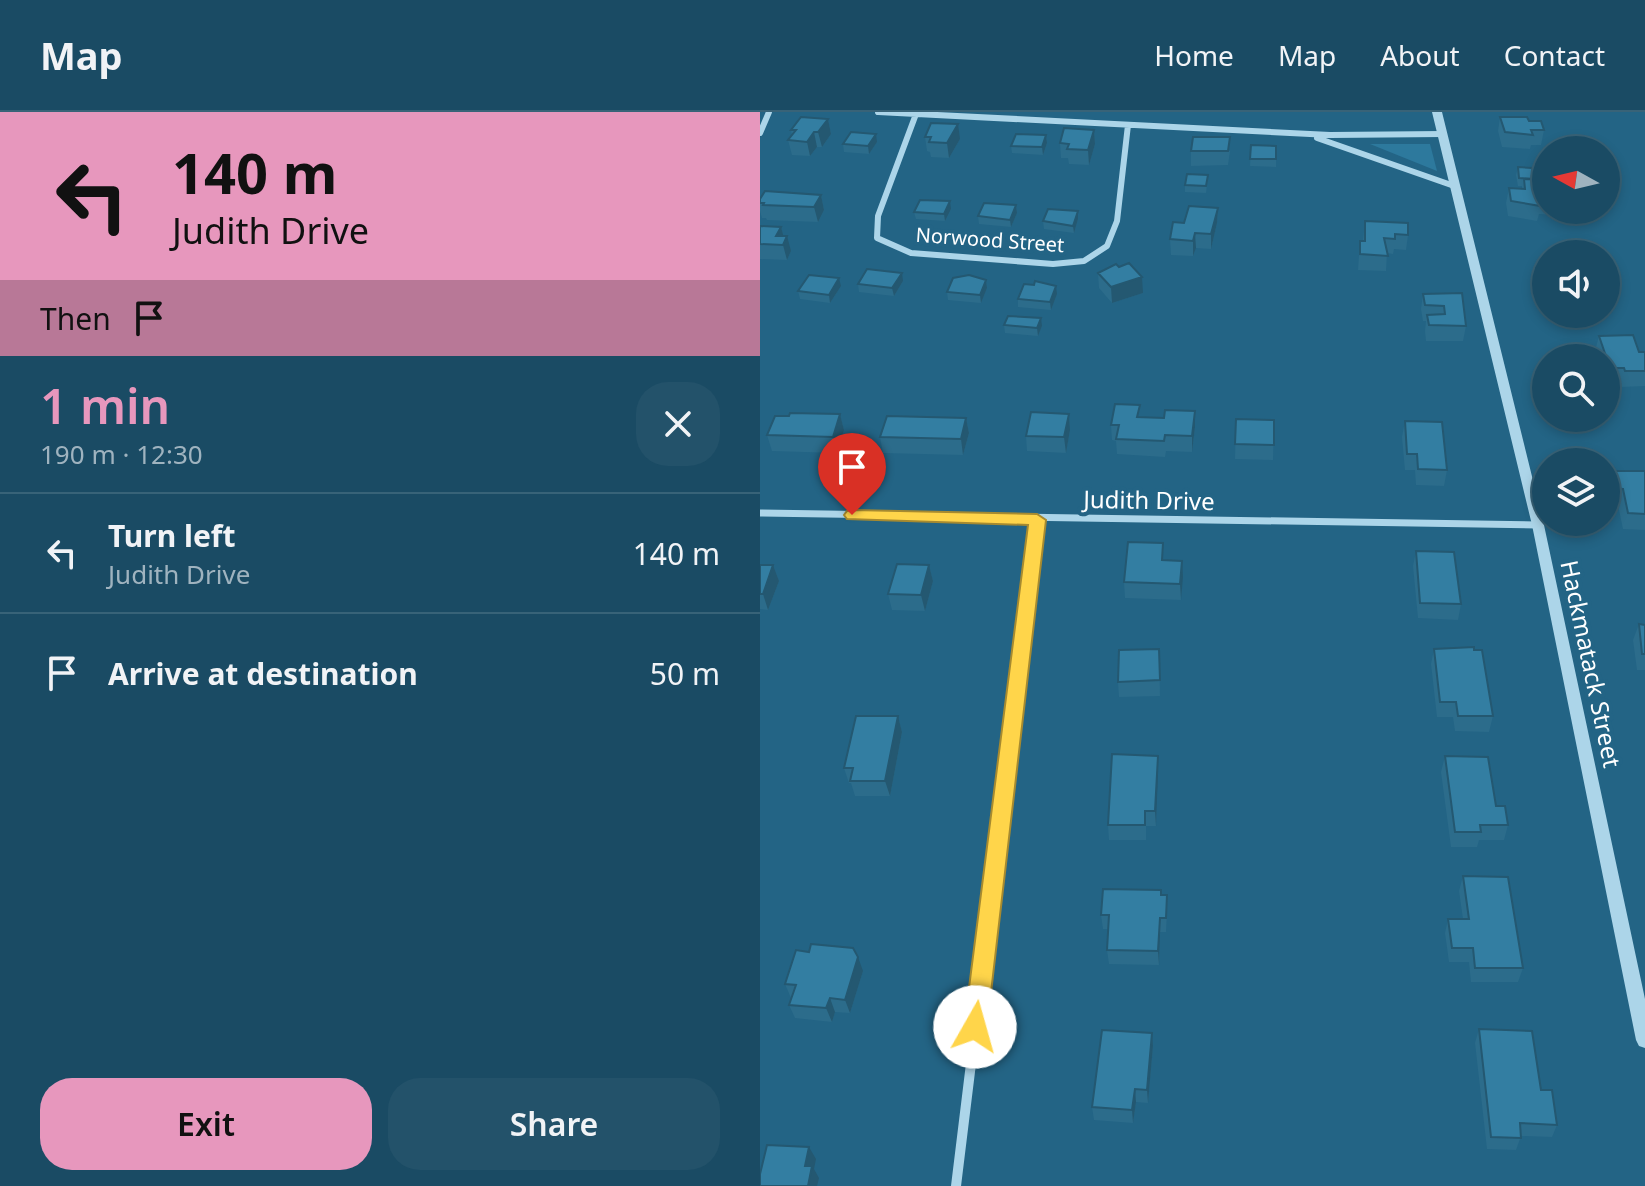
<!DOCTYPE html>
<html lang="en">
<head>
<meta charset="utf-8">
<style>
  body { margin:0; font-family:"Noto Sans",sans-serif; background:#23526a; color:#f1f3f6; height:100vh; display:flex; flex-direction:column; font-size:30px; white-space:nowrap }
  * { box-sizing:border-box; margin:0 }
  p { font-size:26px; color:#9fb3bf }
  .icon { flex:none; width:44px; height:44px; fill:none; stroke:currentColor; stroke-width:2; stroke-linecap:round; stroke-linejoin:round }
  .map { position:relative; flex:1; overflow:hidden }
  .drawer { display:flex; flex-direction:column; background:#1a4b64; width:760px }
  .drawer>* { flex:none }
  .top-card { background:#e797bd; color:#111; overflow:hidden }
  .needle { width:52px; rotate:278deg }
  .controls { position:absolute; left:772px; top:24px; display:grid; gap:16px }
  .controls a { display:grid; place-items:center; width:88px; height:88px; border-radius:50%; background:#1a4b64; box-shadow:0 4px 12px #0003,0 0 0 2px #386378; font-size:40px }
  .pin { position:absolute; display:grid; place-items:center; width:68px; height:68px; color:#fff; margin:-82px -34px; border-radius:50% 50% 50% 0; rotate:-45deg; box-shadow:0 0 8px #0007 }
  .pin .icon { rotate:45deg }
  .me { position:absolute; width:88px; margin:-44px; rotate:7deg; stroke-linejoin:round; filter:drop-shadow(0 0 6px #0008) }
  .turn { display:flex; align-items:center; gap:28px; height:168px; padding:0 40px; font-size:36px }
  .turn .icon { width:104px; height:104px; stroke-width:2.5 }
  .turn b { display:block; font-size:56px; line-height:68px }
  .then { display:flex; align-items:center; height:76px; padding:0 40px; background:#0003; gap:16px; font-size:30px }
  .round { display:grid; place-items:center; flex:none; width:84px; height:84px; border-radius:32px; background:#23526a }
  .overview { display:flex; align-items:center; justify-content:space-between; height:136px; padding:0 40px }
  h1 { font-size:48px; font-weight:600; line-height:60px; color:#e797bd }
  .action { display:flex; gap:16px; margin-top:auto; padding:16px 40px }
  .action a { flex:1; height:92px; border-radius:32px; background:#e797bd; color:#111; font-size:32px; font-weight:600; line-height:92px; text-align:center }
  .action a+a { background:#23526a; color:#f1f3f6 }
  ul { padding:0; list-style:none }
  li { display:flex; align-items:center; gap:24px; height:120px; padding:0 40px; border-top:2px solid #386378 }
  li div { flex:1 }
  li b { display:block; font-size:30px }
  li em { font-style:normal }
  header { display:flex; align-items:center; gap:48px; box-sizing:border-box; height:112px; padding:0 40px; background:#1a4b64; border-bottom:2px solid #386378 }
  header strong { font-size:38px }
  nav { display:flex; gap:44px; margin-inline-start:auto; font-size:28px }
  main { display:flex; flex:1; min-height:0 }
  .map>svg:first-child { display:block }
  .green { fill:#2d799d }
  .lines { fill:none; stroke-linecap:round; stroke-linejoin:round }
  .minor-far2 { stroke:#acd5e9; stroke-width:6 }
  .minor-far1 { stroke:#acd5e9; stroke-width:7 }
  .minor { stroke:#acd5e9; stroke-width:10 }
  .tertiary { fill:#acd5e9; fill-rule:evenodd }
  .wall { fill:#2c6c8b }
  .shaded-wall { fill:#245871 }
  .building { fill:#337ea2; stroke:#245871; stroke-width:2 }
  .route { fill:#ffd54a; stroke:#a68a30; stroke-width:2 }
  .labels { text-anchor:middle; stroke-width:8; stroke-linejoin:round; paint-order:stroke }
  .far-street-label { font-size:20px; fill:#fff; stroke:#236485 }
  .street-label { font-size:24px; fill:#fff; stroke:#236485 }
</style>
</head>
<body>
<header>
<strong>Map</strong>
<nav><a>Home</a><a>Map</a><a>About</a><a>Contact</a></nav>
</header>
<main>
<section class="drawer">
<div class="top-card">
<div class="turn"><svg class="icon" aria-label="left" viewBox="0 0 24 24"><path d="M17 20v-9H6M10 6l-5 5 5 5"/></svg><div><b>140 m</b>Judith Drive</div></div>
<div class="then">Then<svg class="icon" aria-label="arrive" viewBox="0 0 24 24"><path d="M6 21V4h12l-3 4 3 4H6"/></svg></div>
</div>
<div class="overview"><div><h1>1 min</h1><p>190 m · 12:30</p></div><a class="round"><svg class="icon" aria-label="close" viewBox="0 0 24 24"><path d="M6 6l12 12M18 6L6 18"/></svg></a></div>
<ul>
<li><svg class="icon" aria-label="left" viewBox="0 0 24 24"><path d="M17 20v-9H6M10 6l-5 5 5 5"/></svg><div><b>Turn left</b><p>Judith Drive</p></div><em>140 m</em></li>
<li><svg class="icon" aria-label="arrive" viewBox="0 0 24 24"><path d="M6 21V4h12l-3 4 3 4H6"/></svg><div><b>Arrive at destination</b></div><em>50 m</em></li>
</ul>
<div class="action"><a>Exit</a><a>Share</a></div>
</section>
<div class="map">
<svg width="885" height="1074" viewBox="0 0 885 1074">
  <rect width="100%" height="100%" fill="#236485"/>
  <path class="green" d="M610,32H670L677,59Z"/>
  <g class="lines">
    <path class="minor-far2" d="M118,0L570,23L683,22
      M156,2L118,104L117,126L151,141L293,152L324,149L347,134L357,109L368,13
      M0,21L9,0
      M557,26L697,75"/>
    <path class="minor-far1" d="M0,401L778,413
      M250,627L277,408"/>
    <path class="minor" d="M196,1074L251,625"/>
    <path class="tertiary" d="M672,0H682L784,413L885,887V936L879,934L876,928L772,413Z"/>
  </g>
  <path class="wall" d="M740,5L769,9L784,18L781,33H771L770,37L742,35L738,19Z
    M68,7L71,22L62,35H57L50,44L32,43L28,28L32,23L31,18Z
    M334,18L335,32L329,53L309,52L308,46H301L300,31Z
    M286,23L287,31L283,43L252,41L251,34Z
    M165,25L200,27L189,46L171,45L170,40L167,39Z
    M433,25L470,39L468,53L431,54V39Z
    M117,30L109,42L84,40L83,32Z
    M491,33L516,34V55L490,54Z
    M758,55L773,68H786V98H797L796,103L779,102L777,109L748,104L746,91L749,76L762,77V74H758L756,63Z
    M448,63L446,81L425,80V73Z
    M61,83L64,98L58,110L7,108L6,106H2L0,99V87Z
    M256,93L257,101L251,115L219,112L218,104Z
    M458,96L457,111L451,137L436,136L433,144L411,143L410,127L424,111Z
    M191,97L185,109L156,107L154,100Z
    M318,99V107L314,121L284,117L283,109Z
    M605,109L648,123L646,138L634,137L633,142L627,141L626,159L598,158L600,129H603Z
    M0,114L21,115L23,124L31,139L27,148L0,147Z
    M846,149L856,176L852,191H846Z
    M338,161L383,181L352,191L339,176Z
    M226,168L227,176L221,191L188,188L187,180Z
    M143,169L134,184L99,180L98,172Z
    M81,174L70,191L40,187L38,179Z
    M702,181L706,214L703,229H666L665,219L666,209H663L661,197L663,182Z
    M297,182L291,198L258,195V187Z
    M244,213L282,214L278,224L245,221Z
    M839,224L879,240H885V274L860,275L859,271L846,272V246H837L835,239Z
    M435,299V315L432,340L406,339L405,345L357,342L356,329L352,328L351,313L404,306Z
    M80,302L84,318L77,341L12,339L7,323L29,304Z
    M309,302L310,318L306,341L267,339L266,324Z
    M206,306L209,321L203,343L123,341L120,325Z
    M476,307L514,308L513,348L475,347Z
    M645,309L687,358L684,374L656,373L655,358H645L642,325Z
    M846,359H885V418L863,417L858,393L846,392Z
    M656,439L701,492L698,508L658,506L653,454Z
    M403,448L422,449L421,488L365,486L364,470Z
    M0,453H13L19,469L8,498L0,497Z
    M169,453L173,469L165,499L132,498L128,482Z
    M879,512L885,513V558H877L873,528Z
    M399,537L400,584L359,585L358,570Z
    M674,537L733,604L729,620L695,619L693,605H677L671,552Z
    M138,604L142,620L130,684H95L91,671H89L84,656Z
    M398,644L396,714H386V728H349L348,713Z
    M685,644L736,694L748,713L744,728H719L717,735H691L681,660Z
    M703,764L763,856L758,870H711L709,850H689L685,821L688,807H703L699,779Z
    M401,783H407V797L406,820H400L399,853L349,852L347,838L348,817H343L341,803Z
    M103,859L90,901L75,900L72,910L35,906L29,893L31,886L25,872Z
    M719,917L781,978L797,1013L792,1025L761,1024L756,1038L727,1037L715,931Z
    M392,921L393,934L388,991L376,990L373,1011L334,1008L332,995Z"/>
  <path class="shaded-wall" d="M68,7L71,22L62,35L58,20Z
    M198,12L200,27L189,46L187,31Z
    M334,18L335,32L329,53L328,38Z
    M54,20L57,35L50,44L47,30Z
    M116,22L117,30L109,42L108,34Z
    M286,23L287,31L283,43L282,35Z
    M61,83L64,98L58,110L54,95Z
    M190,89L191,97L185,109L184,102Z
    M256,93L257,101L251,115L250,108Z
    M458,96L457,111L451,137V122Z
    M318,99V107L314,121L313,114Z
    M21,115L25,130L27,124L31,139L27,148L23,133L16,124Z
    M435,121L436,136L433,144V129Z
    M142,161L143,169L134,184L132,176Z
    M382,165L383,181L352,191L351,175Z
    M79,166L81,174L70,191L69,183Z
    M226,168L227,176L221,191L220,183Z
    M296,174L297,182L291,198L290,190Z
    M281,206L282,214L278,224L277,216Z
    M435,299V315L432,340V324Z
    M80,302L84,318L77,341L73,325Z
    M309,302L310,318L306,341L304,325Z
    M206,306L209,321L203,343L201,327Z
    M422,449L423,465L421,488L420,472Z
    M13,453L19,469L8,498L3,482Z
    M169,453L173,469L165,499L161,483Z
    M138,604L142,620L130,684L125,669Z
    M398,644V660L396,714L395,699Z
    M400,806V820L399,853L398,839Z
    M98,845L103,859L90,901L85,888Z
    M70,886L75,900L72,910L66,896Z
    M392,921L393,934L388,991L387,978Z
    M375,977L376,990L373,1011L372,998Z
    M49,1035L56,1047L54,1057L59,1066L57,1074H48L45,1054Z"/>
  <path class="building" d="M41,5L68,7L58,20H54L47,30L28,28L36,18H31Z
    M740,5H767L769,9H781L784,18H771L773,23L745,20Z
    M171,11L198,12L187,31L169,30L171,25H165Z
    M304,16L334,18L328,38L307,37L309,32L300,31Z
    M91,20L116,22L108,34L83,32Z
    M256,22L286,23L282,35L251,34Z
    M433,25H470L468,39H431Z
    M491,33L516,34V47H490Z
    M758,55L772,56L774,67L759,66Z
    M427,62L448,63L446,74L425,73Z
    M764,67L786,68V87H779L780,94L751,89L749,76L765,77Z
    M5,79L61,83L54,95L3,93L4,91H0V87Z
    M160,88L190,89L184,102L154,100Z
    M224,91L256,93L250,108L218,104Z
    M429,94L458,96L451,122L435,121L433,129L410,127L413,110L424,111Z
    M288,97L318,99L313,114L283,109Z
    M605,109L648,111V123L635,122V127L624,126L628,144L600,142V129H605Z
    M0,114L21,115L16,124H27L23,133L0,132Z
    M846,149L856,176H846Z
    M369,151L382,165L351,175L338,161L356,152L359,155Z
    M107,157L142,161L132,176L98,172Z
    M49,163L79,166L69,183L38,179Z
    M209,163L226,168L220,183L187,180L193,166Z
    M275,169L296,174L290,190L258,187L264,172L274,173Z
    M702,181L706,214L669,213L667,203L685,202L684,194L665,193L663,182Z
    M248,204L281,206L277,216L244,213Z
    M873,223L879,240H885V259H865L864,256H850L839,224Z
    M355,292L380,293L377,305L404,306L405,298L435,299L432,324L405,323L404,329L356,327L359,313H351Z
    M271,300L309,302L304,325L266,324Z
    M30,301L80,302L73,325L7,323L15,304H29Z
    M127,304L206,306L201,327L120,325Z
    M476,307L514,308V333L475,332Z
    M645,309L682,310L687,358L658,357L657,342H647Z
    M846,359H885V402L868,401L863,377L849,376Z
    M368,430L403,431L402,448L422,449L420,472L364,470Z
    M656,439L694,440L701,492L660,491Z
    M137,452L169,453L161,483L128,482Z
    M0,453H13L3,482H0Z
    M879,512L885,513V542H882Z
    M714,535V538H722L733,604H698L696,590H680L674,537Z
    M399,537L400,568L358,570L359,538Z
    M96,604H138L125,669H90L93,656H84Z
    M352,642L398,644L395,699H385V713H348Z
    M685,644L728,645L736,694H745L748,713H720L721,720H695Z
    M703,764L748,765L763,856H715L713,836H692L688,807H709Z
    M343,777L401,778V783H407L406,806H400L398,839L347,838L349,803H341Z
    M51,832L93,836L98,845L85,888L70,886L66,896L29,893L36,873L25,872L36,838L49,840Z
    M719,917L772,919L781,978H792L797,1013L760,1011L761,1026L731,1025Z
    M342,918L392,921L387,978L375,977L372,998L332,995Z
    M7,1033L49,1035L45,1054H52L48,1074H0V1062Z"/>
  <path class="route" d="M92,398L277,402L286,408L227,915L223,923L215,926L207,923L204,915L268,413L87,407L84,403L87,399Z"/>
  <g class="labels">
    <g class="far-street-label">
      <text transform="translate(230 128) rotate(4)" y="7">Norwood Street</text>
    </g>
    <g class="street-label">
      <text transform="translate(389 389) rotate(1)" y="8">Judith Drive</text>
      <text transform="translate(830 552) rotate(78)" y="8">Hackmatack Street</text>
    </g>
  </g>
</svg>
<div class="controls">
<a><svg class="needle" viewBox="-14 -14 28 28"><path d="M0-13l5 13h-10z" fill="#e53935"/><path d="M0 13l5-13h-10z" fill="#9fb3bf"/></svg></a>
<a><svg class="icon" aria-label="sound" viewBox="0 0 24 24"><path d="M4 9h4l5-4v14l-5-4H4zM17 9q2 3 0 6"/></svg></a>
<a><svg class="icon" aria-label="search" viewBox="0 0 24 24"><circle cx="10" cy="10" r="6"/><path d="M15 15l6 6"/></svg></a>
<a><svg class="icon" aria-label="layers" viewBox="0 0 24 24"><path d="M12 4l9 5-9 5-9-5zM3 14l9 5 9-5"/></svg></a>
</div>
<div class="pin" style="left:92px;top:403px;background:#d93025"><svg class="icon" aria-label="arrive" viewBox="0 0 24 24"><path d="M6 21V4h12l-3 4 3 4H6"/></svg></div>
<svg class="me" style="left:215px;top:915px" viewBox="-20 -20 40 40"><circle r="19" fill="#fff"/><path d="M0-13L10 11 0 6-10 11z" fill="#ffd54a"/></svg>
</div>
</main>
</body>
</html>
